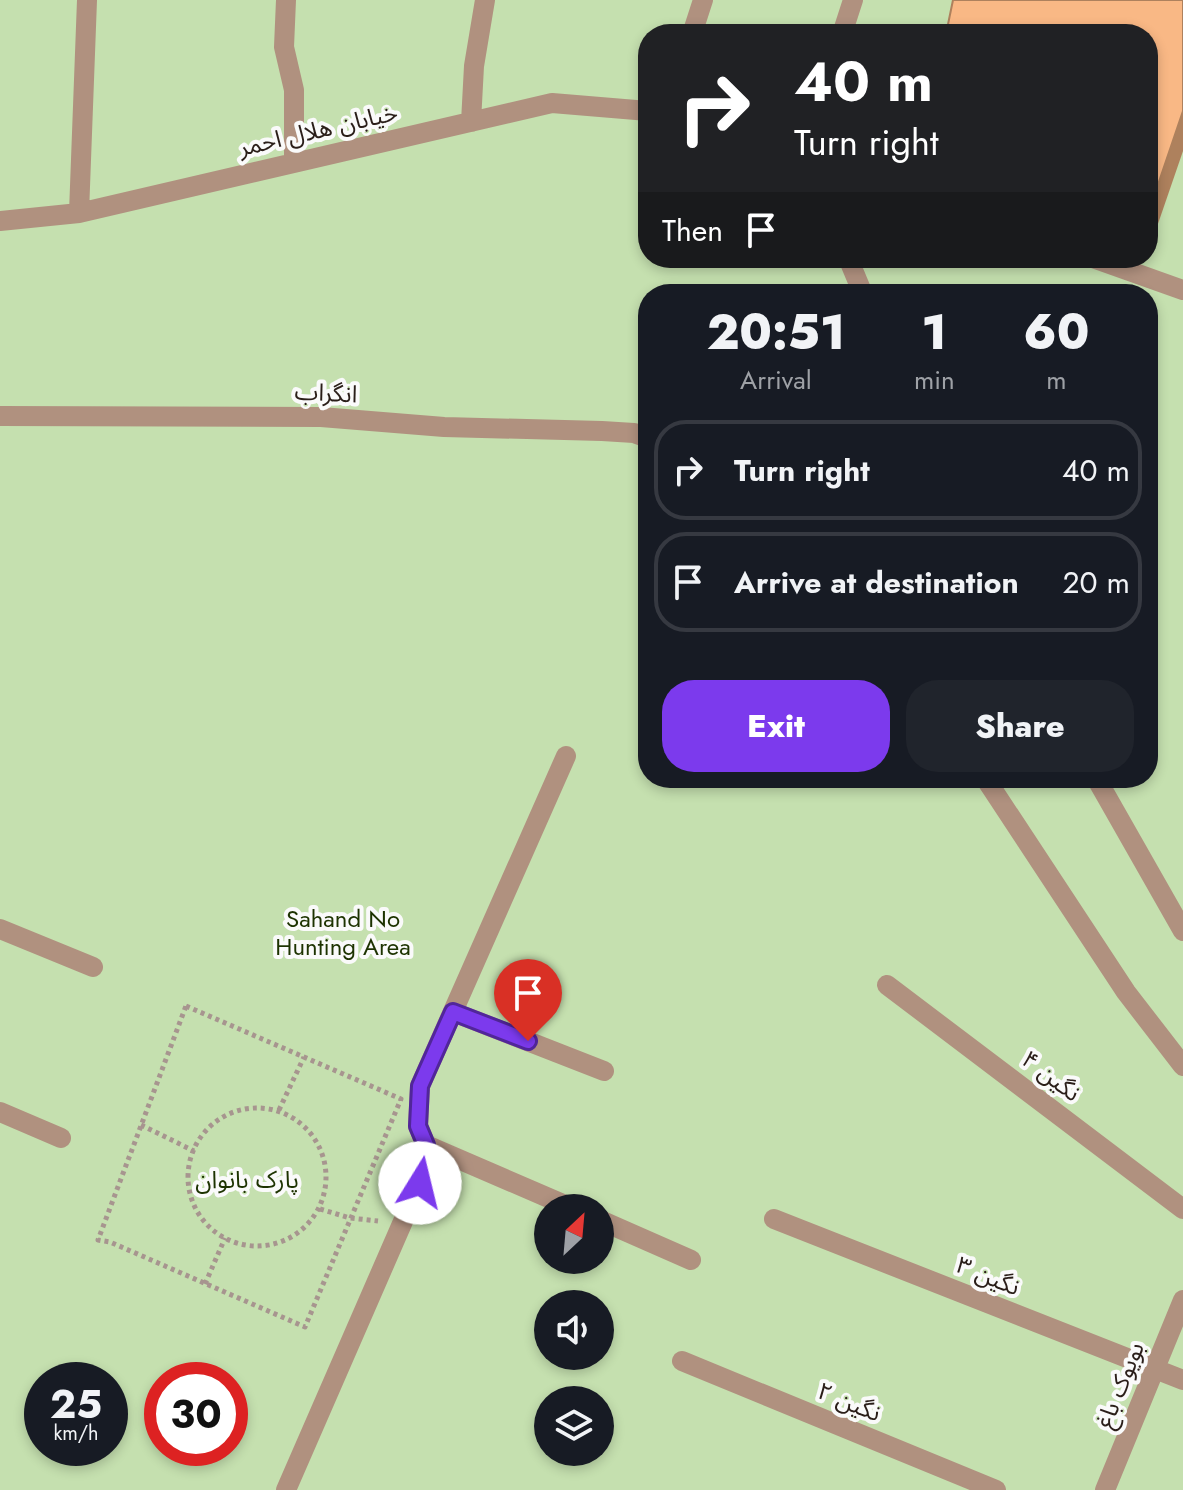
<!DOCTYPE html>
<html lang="en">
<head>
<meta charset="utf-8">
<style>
  body { margin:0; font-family:Jost,"Noto Sans Arabic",sans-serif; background:#20242c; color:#f1f3f6; height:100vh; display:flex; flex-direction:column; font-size:30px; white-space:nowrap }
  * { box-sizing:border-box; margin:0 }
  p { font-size:26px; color:#9ea1a6 }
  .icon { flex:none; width:44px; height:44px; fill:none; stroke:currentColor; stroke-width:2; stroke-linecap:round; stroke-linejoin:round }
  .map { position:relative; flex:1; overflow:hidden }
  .details { position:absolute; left:638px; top:284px; width:520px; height:504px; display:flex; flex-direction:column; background:#171b24; border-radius:32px; box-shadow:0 4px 12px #0003 }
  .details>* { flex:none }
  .banner { position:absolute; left:638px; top:24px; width:520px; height:244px; border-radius:32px; box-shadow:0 4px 12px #0003; background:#202124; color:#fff; overflow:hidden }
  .needle { width:52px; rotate:26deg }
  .buttons { position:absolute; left:534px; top:1194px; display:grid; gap:16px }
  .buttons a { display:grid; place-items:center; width:80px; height:80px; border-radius:50%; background:#171b24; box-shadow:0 4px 12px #0003; font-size:40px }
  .speed { position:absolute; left:24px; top:1362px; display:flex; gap:16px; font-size:40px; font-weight:700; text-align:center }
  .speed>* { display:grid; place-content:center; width:104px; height:104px; border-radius:50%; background:#171b24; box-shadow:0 4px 12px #0003; line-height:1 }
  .speed small { font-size:20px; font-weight:400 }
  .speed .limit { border:12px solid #d22; background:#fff; color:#111 }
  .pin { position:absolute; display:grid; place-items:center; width:68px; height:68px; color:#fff; margin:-82px -34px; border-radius:50% 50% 50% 0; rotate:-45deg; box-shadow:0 0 8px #0007 }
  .pin .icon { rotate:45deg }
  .me { position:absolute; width:88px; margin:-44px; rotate:9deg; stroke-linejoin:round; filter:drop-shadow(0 0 6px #0008) }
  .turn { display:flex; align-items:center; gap:28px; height:168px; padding:0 24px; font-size:36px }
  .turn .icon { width:104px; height:104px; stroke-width:2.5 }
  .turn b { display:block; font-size:56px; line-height:68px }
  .then { display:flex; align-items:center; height:76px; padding:0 24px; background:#0003; gap:16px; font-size:30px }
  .eta { display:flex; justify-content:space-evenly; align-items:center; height:136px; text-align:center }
  .eta b { font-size:48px; font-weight:800; line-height:56px }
  .button { display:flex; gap:16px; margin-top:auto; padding:16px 24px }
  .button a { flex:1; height:92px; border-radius:32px; background:#7c3aed; color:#fff; font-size:32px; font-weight:800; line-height:92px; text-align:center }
  .button a+a { background:#20242c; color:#f1f3f6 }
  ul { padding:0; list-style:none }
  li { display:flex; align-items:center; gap:24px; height:100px; margin:0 16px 12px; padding:0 8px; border:4px solid #363941; border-radius:32px }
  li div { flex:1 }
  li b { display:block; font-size:30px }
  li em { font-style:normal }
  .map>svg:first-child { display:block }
  .green { fill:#c5e0af; fill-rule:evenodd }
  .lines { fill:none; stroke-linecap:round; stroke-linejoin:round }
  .path { stroke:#a7958f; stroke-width:5; stroke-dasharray:4 4; stroke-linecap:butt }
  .minor { stroke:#b0917f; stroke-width:20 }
  .shaded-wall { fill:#ae815d }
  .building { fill:#f9b885; stroke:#ae815d; stroke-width:2 }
  .route-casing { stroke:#51269a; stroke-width:20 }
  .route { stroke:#7c3aed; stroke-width:14 }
  .labels { text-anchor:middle; stroke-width:8; stroke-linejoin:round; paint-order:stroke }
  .street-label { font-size:24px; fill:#2a1e19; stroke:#fafafa }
  .park-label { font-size:24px; fill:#1d3301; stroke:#fafafa }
</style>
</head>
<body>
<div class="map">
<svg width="1183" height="1490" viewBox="0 0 1183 1490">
  <rect width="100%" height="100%" fill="#fde7df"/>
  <path class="green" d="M0,0H1183V1490H0ZM648,34H1148V258H648ZM648,294H1148V778H648ZM548,1208H600V1260H548ZM548,1304H600V1356H548ZM42,1380H110V1448H42ZM162,1380H230V1448H162ZM548,1400H600V1452H548Z"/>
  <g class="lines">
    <path class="path" d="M186,1006L401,1099L305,1327L110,1242L98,1240Z
      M188 1177a69 69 0 1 1 138 0a69 69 0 1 1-138 0Z
      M279,1110L304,1057
      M141,1125L194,1151
      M320,1209L350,1218L378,1221
      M205,1284L225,1238"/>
    <path class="minor" d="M286,0L284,47L294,90V162
      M692,34L703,0
      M842,34L853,0
      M471,122L474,66L485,0
      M79,213L87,0
      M0,221L79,213L552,103L648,111
      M848,258L863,294
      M1093,258L1183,290
      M0,416L321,417L444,427L602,431L634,433L648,438
      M985,778L1126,992L1183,1066
      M1096,778L1183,931
      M0,929L93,967
      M887,985L1183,1209
      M453,1012L604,1071
      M0,1112L61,1138
      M426,1145L572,1208
      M774,1219L1183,1380
      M600,1220L691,1260
      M682,1361L996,1490
      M286,1490L428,1164L426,1145L418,1126L420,1086L566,756
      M1105,1490L1183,1300"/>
  </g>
  <path class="shaded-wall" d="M1183,111V151L1150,247L1148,240V214Z"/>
  <path class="building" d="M953,0H1183V111L1148,214V34H946Z"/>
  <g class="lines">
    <defs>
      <path id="route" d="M420,1183L428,1164L426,1145L418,1126L420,1086L453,1012L528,1041"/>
    </defs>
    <use href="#route" class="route-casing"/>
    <use href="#route" class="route"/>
  </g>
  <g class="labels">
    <g class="street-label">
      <text transform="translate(318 130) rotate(-13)" y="8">خیابان هلال احمر</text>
      <text transform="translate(326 393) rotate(3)" y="8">انگراب</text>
      <text transform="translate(1051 1076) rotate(37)" y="8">نگین ۴</text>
      <text transform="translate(988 1276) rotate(22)" y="8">نگین ۳</text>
      <text transform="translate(1120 1385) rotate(-68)" y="8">بویوک باغ</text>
      <text transform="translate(849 1402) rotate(22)" y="8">نگین ۲</text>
    </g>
    <g class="park-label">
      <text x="343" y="927">Sahand No<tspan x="343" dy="28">Hunting Area</tspan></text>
      <text x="247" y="1188">پارک بانوان</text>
    </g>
  </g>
</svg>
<div class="buttons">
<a><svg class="needle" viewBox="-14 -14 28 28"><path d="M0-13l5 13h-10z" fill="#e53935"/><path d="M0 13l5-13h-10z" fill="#9ea1a6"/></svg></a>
<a><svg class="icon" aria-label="sound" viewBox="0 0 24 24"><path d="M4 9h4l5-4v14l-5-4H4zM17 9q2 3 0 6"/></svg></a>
<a><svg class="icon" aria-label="layers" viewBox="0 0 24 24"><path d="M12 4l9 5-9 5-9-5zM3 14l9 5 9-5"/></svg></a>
</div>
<div class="speed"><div>25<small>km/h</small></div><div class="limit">30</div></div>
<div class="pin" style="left:528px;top:1041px;background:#d93025"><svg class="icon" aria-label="arrive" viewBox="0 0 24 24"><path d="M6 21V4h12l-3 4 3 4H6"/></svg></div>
<svg class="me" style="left:420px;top:1183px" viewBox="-20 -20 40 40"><circle r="19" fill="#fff"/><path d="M0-13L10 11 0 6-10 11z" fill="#7c3aed"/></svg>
<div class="banner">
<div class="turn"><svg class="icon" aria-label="right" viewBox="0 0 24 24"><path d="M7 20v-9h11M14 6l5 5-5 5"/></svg><div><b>40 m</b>Turn right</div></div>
<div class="then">Then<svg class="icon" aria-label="arrive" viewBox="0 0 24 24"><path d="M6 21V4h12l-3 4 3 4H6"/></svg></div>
</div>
<section class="details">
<div class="eta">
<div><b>20:51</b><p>Arrival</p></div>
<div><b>1</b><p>min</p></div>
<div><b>60</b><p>m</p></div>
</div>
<ul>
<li><svg class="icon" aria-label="right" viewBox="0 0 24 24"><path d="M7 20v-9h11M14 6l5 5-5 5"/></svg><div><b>Turn right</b></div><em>40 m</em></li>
<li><svg class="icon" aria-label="arrive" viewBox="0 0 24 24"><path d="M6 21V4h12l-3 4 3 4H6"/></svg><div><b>Arrive at destination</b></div><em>20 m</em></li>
</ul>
<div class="button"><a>Exit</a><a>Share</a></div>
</section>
</div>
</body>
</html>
